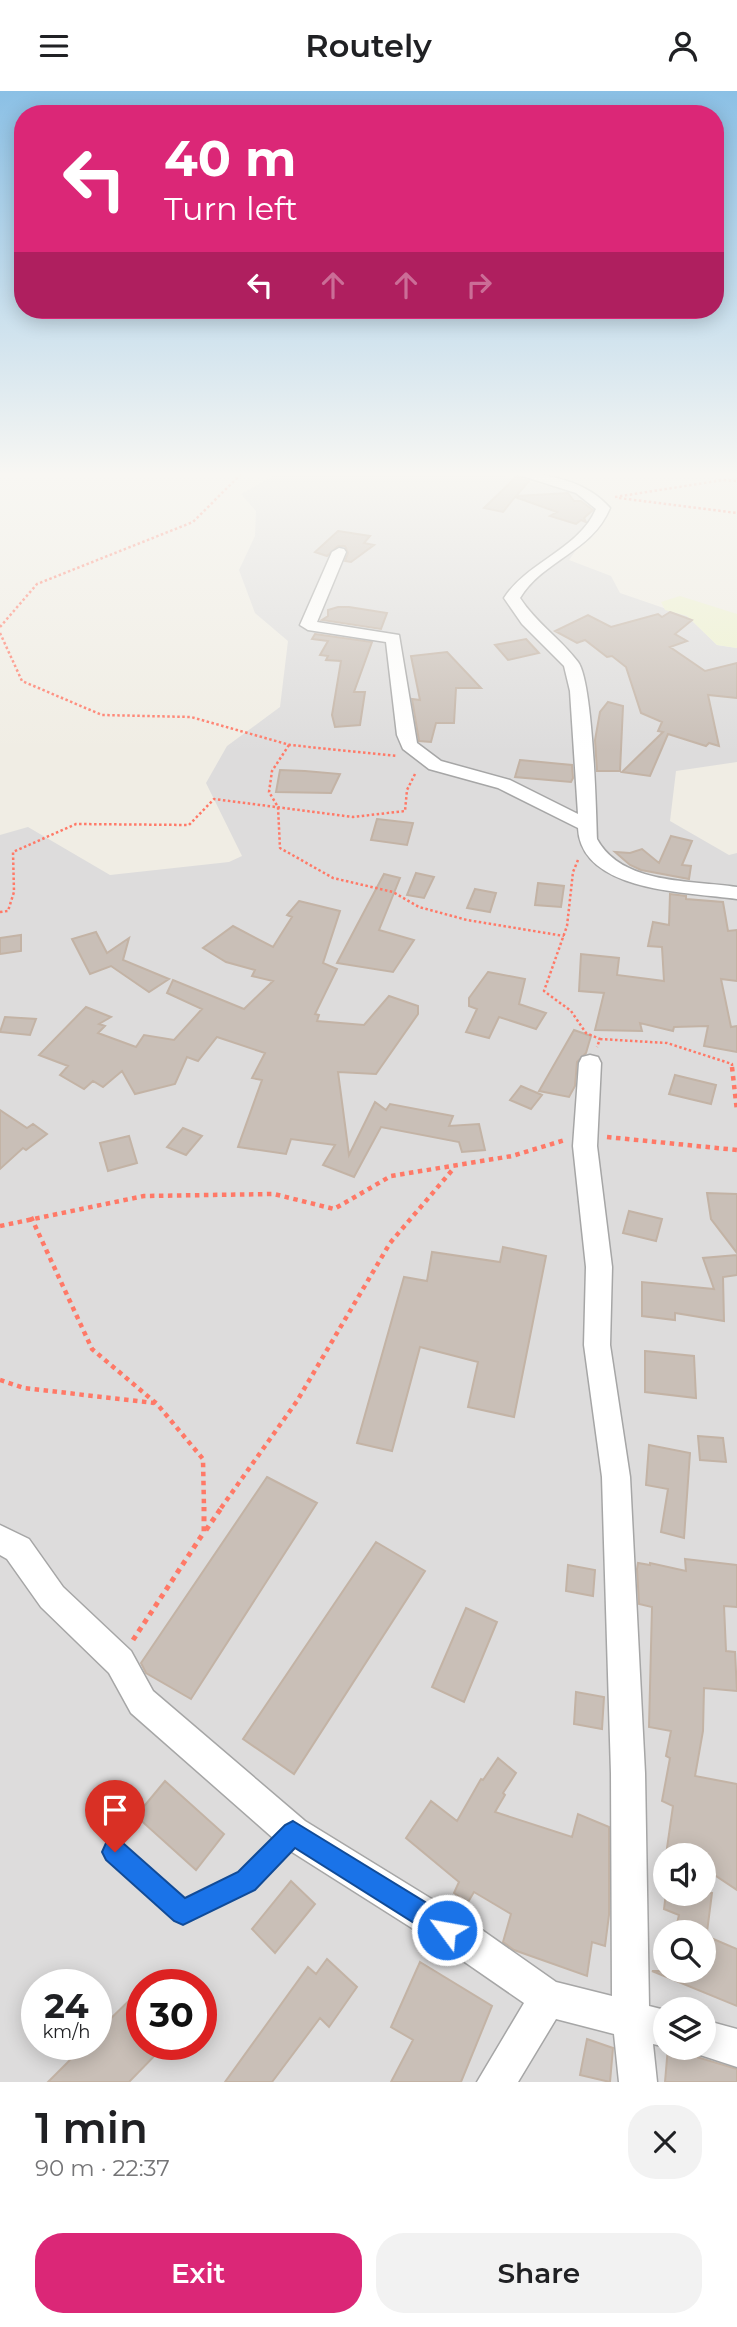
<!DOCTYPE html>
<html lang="en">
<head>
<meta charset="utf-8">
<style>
  body { margin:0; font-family:Montserrat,sans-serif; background:#f2f2f2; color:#202124; height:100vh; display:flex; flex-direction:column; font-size:26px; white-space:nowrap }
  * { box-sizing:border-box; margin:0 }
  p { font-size:23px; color:#757577 }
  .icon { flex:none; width:38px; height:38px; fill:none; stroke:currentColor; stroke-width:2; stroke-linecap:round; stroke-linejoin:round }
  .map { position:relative; height:1991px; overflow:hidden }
  .panel { display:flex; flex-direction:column; background:#fff; flex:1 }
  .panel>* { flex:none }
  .banner { position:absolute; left:14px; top:14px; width:710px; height:214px; border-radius:28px; box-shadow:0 4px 18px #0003; background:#db2777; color:#fff; overflow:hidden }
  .tools { position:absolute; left:653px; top:1752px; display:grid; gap:14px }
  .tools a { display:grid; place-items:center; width:63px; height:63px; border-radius:50%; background:#fff; box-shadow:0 4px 18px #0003; font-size:35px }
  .speed { position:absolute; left:21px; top:1878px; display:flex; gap:14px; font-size:35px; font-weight:700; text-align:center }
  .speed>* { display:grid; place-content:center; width:91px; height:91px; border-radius:50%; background:#fff; box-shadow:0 4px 18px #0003; line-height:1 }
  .speed small { font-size:18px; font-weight:400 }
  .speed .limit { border:10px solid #d22; background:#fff; color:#111 }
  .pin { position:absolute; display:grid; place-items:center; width:60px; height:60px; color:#fff; margin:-72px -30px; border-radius:50% 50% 50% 0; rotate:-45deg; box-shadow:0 0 7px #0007 }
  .pin .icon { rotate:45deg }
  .me { position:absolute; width:77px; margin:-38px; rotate:302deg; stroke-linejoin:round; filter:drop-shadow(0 0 5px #0008) }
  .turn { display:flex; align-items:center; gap:24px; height:147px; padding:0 35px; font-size:32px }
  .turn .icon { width:91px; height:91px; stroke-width:2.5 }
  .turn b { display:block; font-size:49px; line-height:60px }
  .lanes { display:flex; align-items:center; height:66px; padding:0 35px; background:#0003; justify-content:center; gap:35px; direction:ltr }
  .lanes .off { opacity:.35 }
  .round { display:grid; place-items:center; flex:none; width:74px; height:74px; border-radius:28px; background:#f2f2f2 }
  .overview { display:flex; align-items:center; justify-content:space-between; height:119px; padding:0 35px }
  h1 { font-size:42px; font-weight:600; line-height:52px }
  .primary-button { display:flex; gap:14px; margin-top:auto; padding:14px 35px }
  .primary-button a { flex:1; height:80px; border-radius:28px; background:#db2777; color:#fff; font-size:28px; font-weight:600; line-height:80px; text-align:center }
  .primary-button a+a { background:#f2f2f2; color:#202124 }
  header { display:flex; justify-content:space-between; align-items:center; height:91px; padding:0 35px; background:#fff; font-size:32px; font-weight:600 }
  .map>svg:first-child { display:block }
  .residential { fill:#dddcdc; fill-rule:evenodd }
  .farmland { fill:#edf1ce }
  .building { fill:#c9bfb7; stroke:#c3b3a5; stroke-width:2 }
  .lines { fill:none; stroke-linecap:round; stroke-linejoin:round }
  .lane-casing { stroke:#a6a6a6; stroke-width:19 }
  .street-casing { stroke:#a6a6a6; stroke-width:3 }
  .path-far2 { stroke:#ff7967; stroke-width:2.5; stroke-dasharray:2.5 2.5; stroke-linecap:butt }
  .path-far1 { stroke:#ff7967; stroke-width:4.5; stroke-dasharray:4.5 4.5; stroke-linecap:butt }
  .path { stroke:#ff7967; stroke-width:5; stroke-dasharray:5 5; stroke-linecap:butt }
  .lane { stroke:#fff; stroke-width:16 }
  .street { fill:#fff; fill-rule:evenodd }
  .route { fill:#1a73e8; stroke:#114b97; stroke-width:2 }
</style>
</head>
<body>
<header><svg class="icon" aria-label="menu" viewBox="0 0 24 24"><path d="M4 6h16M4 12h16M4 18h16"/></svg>Routely<svg class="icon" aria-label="person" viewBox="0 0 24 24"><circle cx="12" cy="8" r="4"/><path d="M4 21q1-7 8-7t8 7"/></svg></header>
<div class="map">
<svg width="737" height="1991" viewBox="0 0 737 1991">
  <rect width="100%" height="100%" fill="#f0ede4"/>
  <path class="residential" d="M492,382L587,404L599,416L594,434L569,469L611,485L620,502L687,525L717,554L737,557V671L676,680L670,730L729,764L737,762V1991H0V744L28,736L110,784L229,771L242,765L206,692L227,655L280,616L288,550L255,522L239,479L255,445L256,420L241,403L277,383ZM665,1764H704V1802H665ZM665,1841H704V1880H665ZM37,1894H96V1953H37ZM142,1894H201V1953H142ZM665,1918H704V1956H665Z"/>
  <path class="farmland" d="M680,505L737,523V557L717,554L687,525L665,519L661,511Z"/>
  <path class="building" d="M516,386L529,390L516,405L568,402L574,410H581L593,419L584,427L586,431L581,429L576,433L550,425L557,421L515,406L503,421L484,417Z
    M338,440L370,445L364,452L374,454L351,471L345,470L348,462L345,455H338L327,465L315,461Z
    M338,516H349L387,522L381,538L322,529L328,525V519Z
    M670,521L692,529L675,543L687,550L670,556L705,580L737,572V607L708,604L719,655L709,652L706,655L668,643L650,685L622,681L663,641L658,640L662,631L641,622L626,576L612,565L607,566L585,549L577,552L555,540L588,524L611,536L658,523L662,526Z
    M315,543L372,551L354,601H365L360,634L335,636L332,624L341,570L326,569L328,565L320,564L328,550L312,548Z
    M526,548L539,562L508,569L495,554Z
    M447,561L481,597H456L454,632H436L431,651L419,650L412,608L420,609L411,565Z
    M608,611L623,615L620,680H597L595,649L600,621Z
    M520,669L572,674L573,687L571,691L515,686Z
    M280,679L305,680L340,683L331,702L276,701Z
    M377,728L413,732L407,754L371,749Z
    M671,745L692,750L682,774L691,775L689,788L641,779L630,774L615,761L630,762L642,758L659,772Z
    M416,782L434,786L424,807L407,804Z
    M384,783L400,787L379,839L414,849L393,881L337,872Z
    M538,792L564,795L561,816L535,814Z
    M475,798L496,802L490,821L467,817Z
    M670,803L686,805V808L723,811L728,840L737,839V890L721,888L731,936L737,935V961L704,955L708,935L674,936L673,940L640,932L642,940L595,939L604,902L579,900L581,863L619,867L617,884L664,890L662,856L648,855L653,831L669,834Z
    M299,810L340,820L323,872L337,878L315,923L319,924L317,930L364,934L389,905L418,915V923L376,983L338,981L349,1064L375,1011L386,1019L390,1013L453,1025L449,1035L479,1033L485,1059L462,1061L459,1051L381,1036L354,1086L323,1074L335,1054L291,1048L286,1063L238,1056L262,989L252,987L265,962L217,946L198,970L187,966L175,993L135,1003L122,980L103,996L93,990L84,998L60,984L68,975L39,964L86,916L111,926L99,933L105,935L98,942L136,956L144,944L174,949L202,918L167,902L173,889L244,918L273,890L252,885L255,879L226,871L203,857L233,835L273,856L292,826L287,824Z
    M96,841L107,862L129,847L123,869L169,888L149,901L111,875L90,883L72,848Z
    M21,844V860L0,863V847Z
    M488,881L525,888L519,913L546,922L536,938L499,926L489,947L466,941L477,918L469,915V907Z
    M5,926L36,928L30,944L0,941Z
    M574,939L591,945L586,962L577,971L575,995L569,1006L539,1000Z
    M675,984L716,994L711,1013L669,1003Z
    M521,995L542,1004L531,1018L510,1009Z
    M0,1019L27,1037L33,1033L47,1043L26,1059L23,1057L0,1078Z
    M183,1037L202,1045L186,1064L167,1056Z
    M129,1045L137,1072L108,1080L100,1052Z
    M707,1102L737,1103V1162L711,1128Z
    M629,1120L662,1128L656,1150L623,1142Z
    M503,1156L546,1165L514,1326L468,1316L478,1271L420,1256L392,1360L357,1352L404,1186L427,1190L432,1161L500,1171Z
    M737,1164V1184L723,1186L724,1230L675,1222V1229L642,1225V1191L714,1198L703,1167Z
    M645,1260L694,1265L696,1307L645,1301Z
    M698,1345L723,1347L726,1371L700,1369Z
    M649,1354L690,1362L684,1447L661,1441L668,1398L646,1394Z
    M267,1386L317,1412L191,1608L146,1582L141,1572Z
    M376,1451L425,1480L294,1683L243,1648Z
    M685,1468L737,1474V1516L724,1515L726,1560L735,1561L737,1600L704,1597L703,1640L695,1685L737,1693V1799L704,1777V1764H666L673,1715L662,1710L670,1667L666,1665L671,1640L649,1636L652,1516L639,1513L637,1478L638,1472L650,1474V1472L686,1480Z
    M568,1474L595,1479L593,1505L566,1500Z
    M466,1517L497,1531L464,1611L432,1596Z
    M576,1601L604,1606L602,1638L574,1633Z
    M498,1667L516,1682L503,1702L505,1704L495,1721L572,1746L578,1723L609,1736V1824L605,1855L592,1851L587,1885L514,1859L503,1851L511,1823L474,1801L468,1811L454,1802L459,1791L406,1747L431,1710L457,1730L481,1688L483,1689Z
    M165,1690L224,1743L196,1779L136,1725Z
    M291,1790L315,1813L275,1862L252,1838Z
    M666,1802H712L707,1841H675L679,1824L664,1818Z
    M704,1844L737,1858V1915L652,1880H704Z
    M327,1868L357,1896L329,1936L320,1927L272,1991H225L308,1876L316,1883Z
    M420,1871L492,1915L461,1991H391L413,1949L391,1936Z
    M142,1897V1953H166L129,1991H48L86,1953H96V1942Z
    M587,1948L613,1957L610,1991L580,1984Z
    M668,1956H687L690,1964L737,1978V1991H665Z"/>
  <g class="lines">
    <defs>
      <path id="lane" d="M115,1761L183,1821L247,1790L290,1745"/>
      <path id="street" d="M513,382C547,382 587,390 610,417C592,461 543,469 520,507C536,532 561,548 578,571C593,591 596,718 597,748C622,794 691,789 737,796V808C690,801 581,802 578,737L498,697L429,678L403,658L397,644L386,551L308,539L300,534L332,461L339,457L344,458L346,461L317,531L399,544L417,652L441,670L510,689L578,723L570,600L564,575L522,533L504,507C528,470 578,459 596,418L576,402Z
        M590,964L598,966L601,972L597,1055L612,1176L610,1254L630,1386L645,1682L649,1915L665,1919L666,1956L653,1953L657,1991H619L614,1943L556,1928L518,1991H477L524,1912L456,1865L281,1754L131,1622L109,1582L41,1516L7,1468L0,1464V1434L29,1448L63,1496L131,1560L153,1600L305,1730L482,1839L556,1891L612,1905L611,1682L602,1386L584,1254L586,1176L573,1055L579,972L582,966Z
        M704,1929L737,1938V1976L691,1961L689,1956H704Z"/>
    </defs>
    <use href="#lane" class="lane-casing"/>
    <use href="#street" class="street-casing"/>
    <path class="path-far2" d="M615,406L723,389L737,390
      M619,407L737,422
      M0,536L37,493L193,431L242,382
      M0,542L22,590L102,624L191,626L290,654L397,665
      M289,654L272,680L269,701L278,716L280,757L333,787L393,801L419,816L467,829L564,845
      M578,769L573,781L567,835L544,900L571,920L586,942L600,948L597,956
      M0,821L8,820L14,801L13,761L76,733L189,734L214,708L353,726L405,720L407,699L416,681
      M600,948L667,952L732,973V978"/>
    <path class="path-far1" d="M732,976L737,1020
      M607,1046L737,1059
      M31,1126L92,1258L157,1313L203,1368L204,1417
      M0,1135L144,1105L274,1103L334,1118L391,1085L512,1065L565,1049
      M0,1289L24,1297L154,1312
      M221,1417L297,1310L390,1152L454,1077"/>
    <path class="path" d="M206,1439L222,1416
      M133,1549L204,1441V1416"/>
    <use href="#lane" class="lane"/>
    <use href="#street" class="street"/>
  </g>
  <linearGradient id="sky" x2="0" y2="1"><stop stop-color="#8bc0e5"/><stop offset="0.58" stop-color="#f8f7f3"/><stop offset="1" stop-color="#f8f7f3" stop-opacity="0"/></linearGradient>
  <rect width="737" height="661" fill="url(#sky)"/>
  <path class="route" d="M293,1730L456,1830L459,1839L456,1847L447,1851L438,1847L295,1757L255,1799L183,1834L174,1830L106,1769L102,1761L106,1752L115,1749L123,1752L185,1807L238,1781L285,1734Z"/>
</svg>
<div class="tools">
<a><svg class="icon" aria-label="sound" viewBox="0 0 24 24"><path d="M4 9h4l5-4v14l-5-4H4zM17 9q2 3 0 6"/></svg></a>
<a><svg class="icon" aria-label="search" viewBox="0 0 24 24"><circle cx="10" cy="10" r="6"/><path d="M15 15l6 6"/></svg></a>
<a><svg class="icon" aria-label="layers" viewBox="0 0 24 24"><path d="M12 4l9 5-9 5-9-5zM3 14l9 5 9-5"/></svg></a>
</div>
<div class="speed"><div>24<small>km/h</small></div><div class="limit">30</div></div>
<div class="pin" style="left:115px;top:1761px;background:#d93025"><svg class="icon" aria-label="arrive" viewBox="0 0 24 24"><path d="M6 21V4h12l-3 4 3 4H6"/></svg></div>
<svg class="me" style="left:447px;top:1839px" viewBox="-20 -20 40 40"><circle r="17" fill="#1a73e8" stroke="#fff" stroke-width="3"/><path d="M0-11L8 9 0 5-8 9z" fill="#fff"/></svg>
<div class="banner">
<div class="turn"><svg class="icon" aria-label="left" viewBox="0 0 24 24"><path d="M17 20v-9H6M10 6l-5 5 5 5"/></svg><div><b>40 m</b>Turn left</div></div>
<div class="lanes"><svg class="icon" aria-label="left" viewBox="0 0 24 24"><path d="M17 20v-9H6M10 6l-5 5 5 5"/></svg><svg class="icon off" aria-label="ahead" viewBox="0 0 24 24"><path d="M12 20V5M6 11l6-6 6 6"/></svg><svg class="icon off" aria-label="ahead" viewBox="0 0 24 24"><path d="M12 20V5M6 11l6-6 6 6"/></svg><svg class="icon off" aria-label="right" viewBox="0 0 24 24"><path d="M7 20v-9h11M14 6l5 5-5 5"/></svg></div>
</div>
</div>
<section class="panel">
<div class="overview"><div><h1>1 min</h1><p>90 m · 22:37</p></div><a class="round"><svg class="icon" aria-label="close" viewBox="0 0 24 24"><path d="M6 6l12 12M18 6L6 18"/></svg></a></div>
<div class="primary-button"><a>Exit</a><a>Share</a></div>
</section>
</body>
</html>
